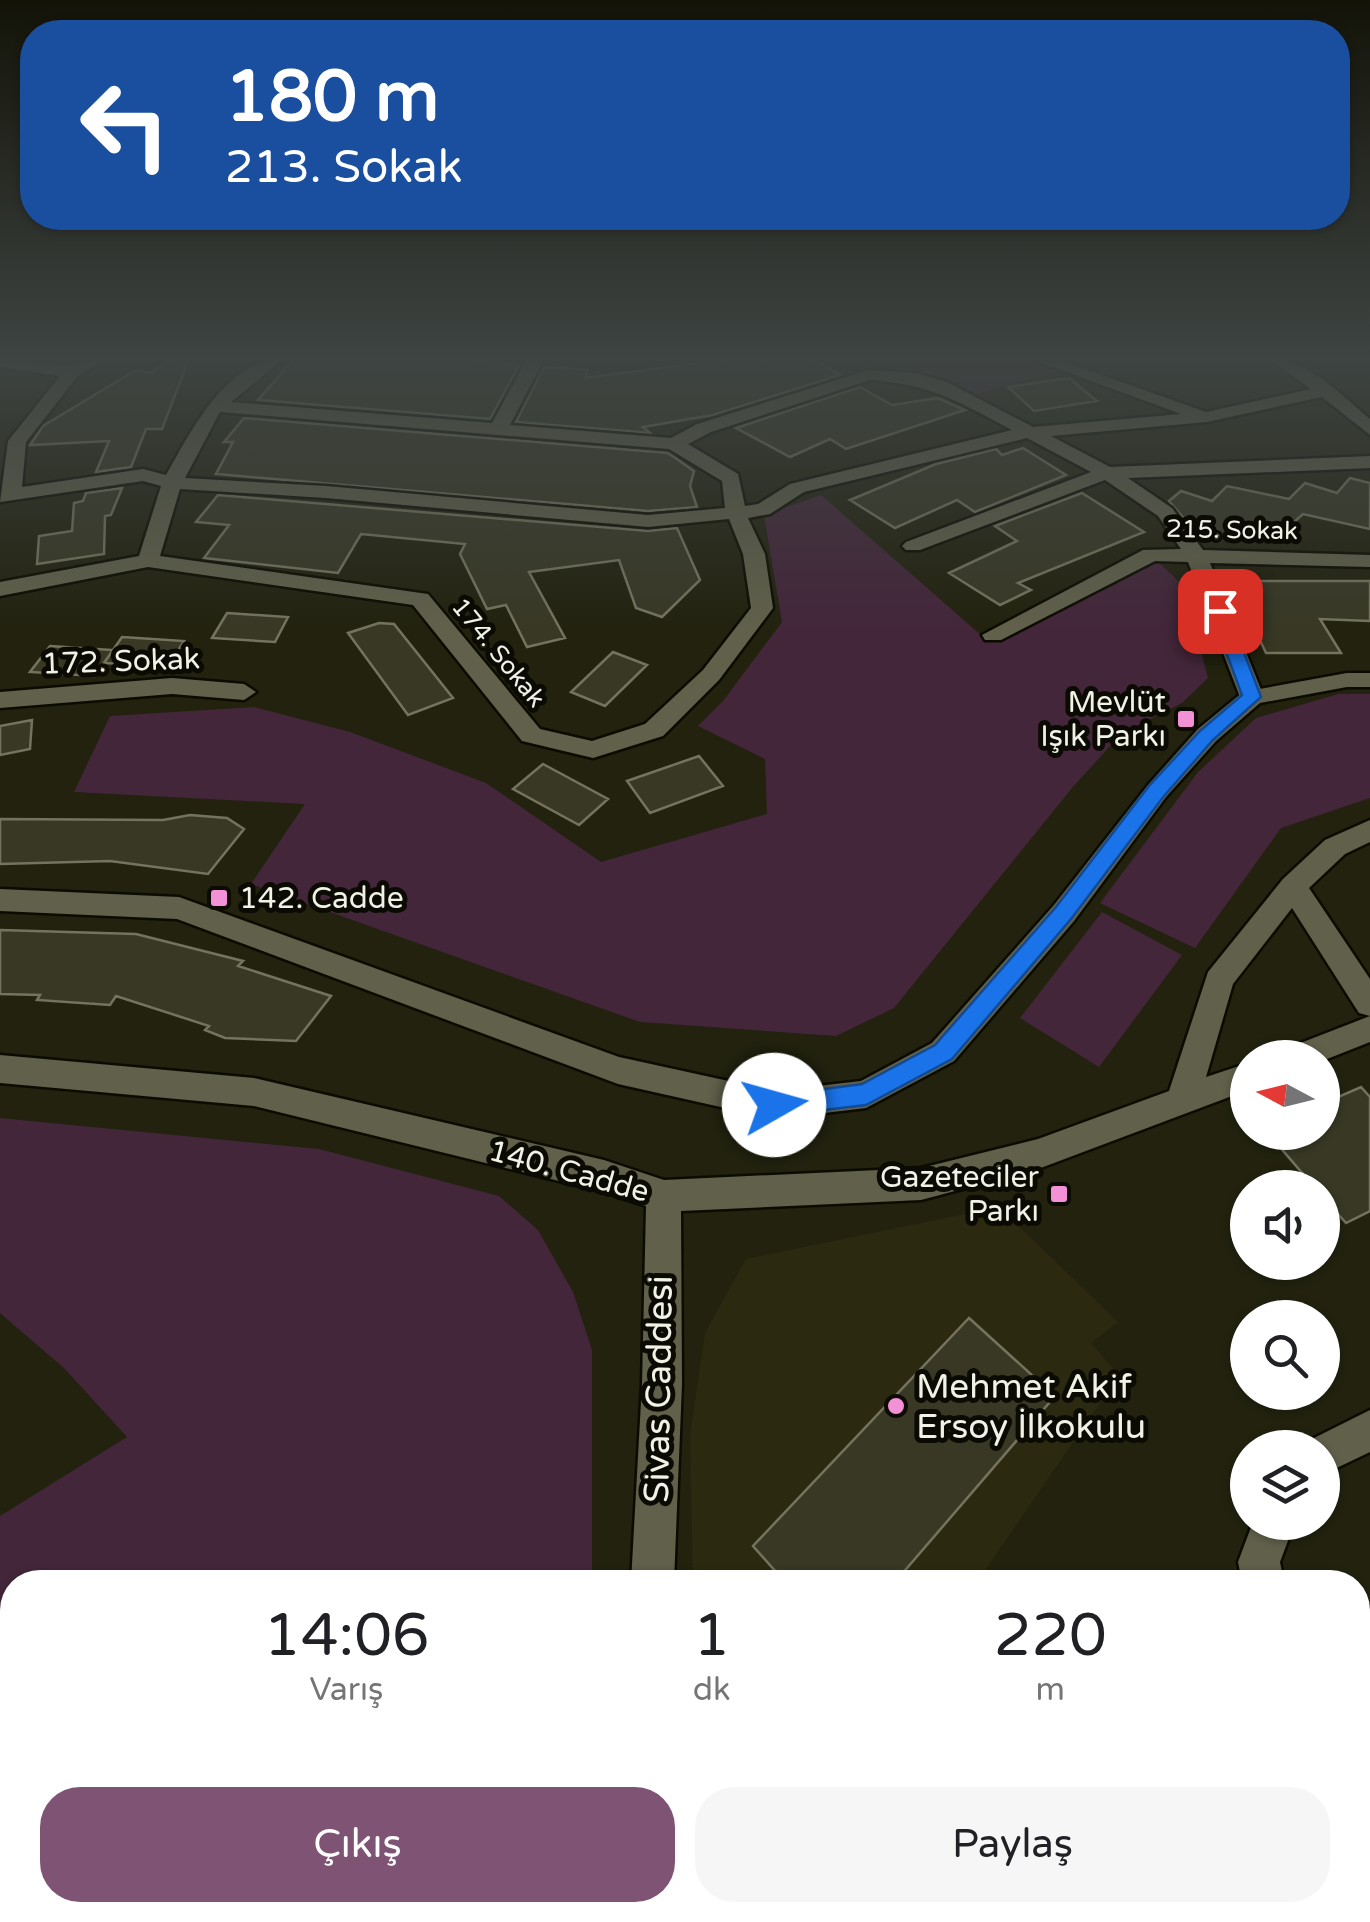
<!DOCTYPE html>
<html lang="tr">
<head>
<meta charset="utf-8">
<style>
  body { margin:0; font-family:"Varela Round",sans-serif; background:#f6f6f6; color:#202124; height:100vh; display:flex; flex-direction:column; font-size:38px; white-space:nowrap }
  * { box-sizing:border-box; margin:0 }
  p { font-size:32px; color:#757577 }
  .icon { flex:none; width:55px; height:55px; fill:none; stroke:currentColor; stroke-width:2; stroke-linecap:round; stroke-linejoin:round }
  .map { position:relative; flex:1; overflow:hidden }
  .sheet { position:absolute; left:0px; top:1570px; width:1370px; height:352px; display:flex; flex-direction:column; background:#fff; border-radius:40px 40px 0 0; box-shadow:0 2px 8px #0004 }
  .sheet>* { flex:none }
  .hud { position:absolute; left:20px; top:20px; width:1330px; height:210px; border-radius:40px; box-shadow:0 2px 8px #0004; background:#1a4fa0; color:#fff; overflow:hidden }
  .needle { width:65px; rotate:277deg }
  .controls { position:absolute; left:1230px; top:1040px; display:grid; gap:20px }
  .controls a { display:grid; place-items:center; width:110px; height:110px; border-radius:50%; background:#fff; box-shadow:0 2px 8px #0004; font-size:50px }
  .pin { position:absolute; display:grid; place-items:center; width:85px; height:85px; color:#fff; margin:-42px; border-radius:20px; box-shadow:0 5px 15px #0006 }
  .me { position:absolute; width:110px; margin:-55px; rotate:83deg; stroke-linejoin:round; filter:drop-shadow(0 0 8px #0008) }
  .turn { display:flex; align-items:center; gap:35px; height:210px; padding:0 40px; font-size:45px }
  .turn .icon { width:130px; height:130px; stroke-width:2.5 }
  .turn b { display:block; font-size:70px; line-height:85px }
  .eta { display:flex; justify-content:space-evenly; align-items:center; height:170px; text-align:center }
  .eta b { font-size:60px; font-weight:600; line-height:70px }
  .action { display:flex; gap:20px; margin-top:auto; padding:20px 40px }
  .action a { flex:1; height:115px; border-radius:40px; background:#7e5374; color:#fff; font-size:40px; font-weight:600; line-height:115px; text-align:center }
  .action a+a { background:#f6f6f6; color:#202124 }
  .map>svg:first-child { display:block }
  .built { fill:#2b2a10 }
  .green { fill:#43263a }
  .building { fill:#383825; stroke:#74745e; stroke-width:2.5 }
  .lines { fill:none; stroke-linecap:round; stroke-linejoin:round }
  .minor-casing { stroke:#0c0b00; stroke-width:5 }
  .tertiary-casing { stroke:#0c0b00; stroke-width:5 }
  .minor { fill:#60604b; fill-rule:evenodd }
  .tertiary { fill:#60604b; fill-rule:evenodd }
  .route { fill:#1a73e8; stroke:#114b97; stroke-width:2.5 }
  .poi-dot { fill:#f291d6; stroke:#0b0b04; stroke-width:4 }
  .labels { text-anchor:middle; stroke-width:10; stroke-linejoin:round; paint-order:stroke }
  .far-street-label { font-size:25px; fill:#f1f2e6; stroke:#0b0b04 }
  .street-label { font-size:30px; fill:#f1f2e6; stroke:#0b0b04 }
  .poi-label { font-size:30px; fill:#f1f2e6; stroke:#0b0b04; text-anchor:end }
  .near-poi-label { font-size:35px; fill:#f1f2e6; stroke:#0b0b04; text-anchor:start }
  .near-street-label { font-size:35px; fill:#f1f2e6; stroke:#0b0b04 }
</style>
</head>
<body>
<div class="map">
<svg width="1370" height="1922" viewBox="0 0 1370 1922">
  <rect width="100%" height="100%" fill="#22220f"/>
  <path class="built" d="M999,1207L1118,1322L1091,1343L1119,1375L977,1582H693L690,1437L705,1333L746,1259Z"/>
  <path class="green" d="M919,359H1020L1058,371L977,394L935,378L889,371Z
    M821,495L990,643L1158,562L1184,586L1208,678L1182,703L1121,734L1072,788L894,1008L836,1036L640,1022L251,884L305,804L74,792L110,716L254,707L350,732L486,783L601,862L767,814L765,759L698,726L723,701L782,622L764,515Z
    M1338,694H1370V798L1281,828L1195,948L1100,903L1198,772L1256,718Z
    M1102,912L1182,955L1099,1067L1020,1018Z
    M0,1118L319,1149L499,1196L538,1230L573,1292L592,1350V1582H80L77,1577L68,1582H12V1619L0,1627V1516L127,1437L65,1369L0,1313Z
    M323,1910H591L590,1922H330Z"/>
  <path class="building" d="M172,359H189L162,429H146L131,467L96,472L109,441L30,445L43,426L136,370L150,373Z
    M294,359H476L519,366L490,419L258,400Z
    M728,359H813L840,375L713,415L643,427L650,433L516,422L544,367L588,370L585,378Z
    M1069,378L1097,401L1034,411L1008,387Z
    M860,387L892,405L938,398L965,410L846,449L830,439L790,457L736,428Z
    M244,418L668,453L694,471L690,486L697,507L648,511L216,474L233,442H224Z
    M1023,448L1066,475L975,512L957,500L895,528L850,500L936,464L996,449L1002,455Z
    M1350,478L1370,483V529L1303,514L1284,531L1253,523L1234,539L1191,527L1169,501L1181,491L1212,501L1227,486L1289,499L1305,483L1337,493Z
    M122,488L111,515L105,516L104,554L37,564L39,536L72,531L74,503L83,501L86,493Z
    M1082,493L1144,532L1018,583L1031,590L1000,605L949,573L1017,541L995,526Z
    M218,495L648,531L677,528L700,580L662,617L636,608L619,560L529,572L565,638L527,647L506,605L487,609L460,554L465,544L361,534L338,573L204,558L229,525L196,522Z
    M1232,581H1370V621L1320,619L1341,653H1266Z
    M227,613L288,617L275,642L212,638Z
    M379,623L394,624L453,698L408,715L348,633Z
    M122,637L184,641L168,667L104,663Z
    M50,646L113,650L95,676L30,672Z
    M613,652L647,665L605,706L571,692Z
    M32,720L30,749L0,755V726Z
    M699,756L723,786L650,813L627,781Z
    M543,764L608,799L579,825L513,789Z
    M190,815L227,818L244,829L208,874L110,861L0,864V819L163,820Z
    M0,930L136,934L243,961L238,966L331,996L296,1041L225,1038L205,1030L209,1026L116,996L110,1005L37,1000L40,995L0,994Z
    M1361,1087L1370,1097V1211L1346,1223L1322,1196V1188H1315L1267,1132H1322V1104Z
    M969,1318L1055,1396L895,1582H785L753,1546Z"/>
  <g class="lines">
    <defs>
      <path id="minor" d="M0,359L70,366L84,359H106L78,376L26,442L22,487L143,469L166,475C191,431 226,359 284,359L231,402L492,423L527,359H544L510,425L671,438L697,424L869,370L915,373L947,382L1033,427L1181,414L1031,359H1057L1206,412L1311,389L1269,359C1308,359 1341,395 1370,419V435L1322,397L1207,422L1051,436L1110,467L1370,456V468L1128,478L1172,508L1203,550L1370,555V567L1210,563L1264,697L1252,705L1240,697L1188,562L1155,561L1001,640H985L982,635L1143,550L1181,549L1158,516L1105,480L920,550H906L902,546L906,542L1091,472L1027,438L804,492L770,514L748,518L765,554L773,608L719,680L663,736L593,758L522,741L413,605L148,567L0,596V582L139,556L161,486L143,481L0,502L8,441L60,376L0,367ZM870,380C934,385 957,401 1012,430L790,484L758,504L745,506L738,474L688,444L711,432ZM220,412L669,449L722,481L725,508L648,515L326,486L185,478ZM180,489L326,498L648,527L729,519L743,554L751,608L703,670L645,724L592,741L540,729L428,594L160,556Z
        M172,678L244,684L256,692L244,700L172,694L0,708V692Z
        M1370,820V842L1345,854L1309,888L1370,979V1042L1322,1061V1058H1280L1285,1049L1370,1016L1359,1013L1292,908L1233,984L1206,1077L1248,1063V1090L1038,1169L921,1200L681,1211L682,1384L674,1582H631L642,1384L646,1206L604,1192L254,1106L0,1083V1055L254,1078L604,1160L664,1180L921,1168L1038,1139L1169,1091L1208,972L1283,879L1325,840Z
        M1370,1410V1452L1322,1475V1448H1305L1308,1441Z
        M1253,1522H1295L1280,1562L1284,1582H1242L1238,1562Z
        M1358,1811L1370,1816V1878L1358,1872Z
        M619,1910H669V1922H619Z
        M1172,1910H1232L1227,1922H1167Z"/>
      <path id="tertiary" d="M1347,673H1370V687H1347L1260,703L1216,741L1166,797L1074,921L954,1061L866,1108L774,1119L618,1084L177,919L0,911V889L179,897L619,1057L774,1091L861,1081L932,1043L1054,905L1148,785L1198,729L1243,692Z"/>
    </defs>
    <use href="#minor" class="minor-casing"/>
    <use href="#tertiary" class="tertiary-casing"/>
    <use href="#minor" class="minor"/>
    <use href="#tertiary" class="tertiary"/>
  </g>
  <linearGradient id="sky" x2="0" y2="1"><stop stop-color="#131308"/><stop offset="0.57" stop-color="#3e4442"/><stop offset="1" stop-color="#3e4442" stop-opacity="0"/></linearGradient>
  <rect width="1370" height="628" fill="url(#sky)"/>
  <path class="route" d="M1220,606L1228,611L1261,697L1213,740L1164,796L1071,919L952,1059L866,1105L774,1116L765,1112L761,1105L765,1097L862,1084L935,1045L1056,907L1149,786L1200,731L1242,695L1211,611Z"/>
  <g class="poi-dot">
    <rect x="1176" y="709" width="20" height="20" rx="5"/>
    <rect x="209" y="888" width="20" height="20" rx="5"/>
    <rect x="1049" y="1184" width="20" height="20" rx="5"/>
    <circle cx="896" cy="1406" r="10"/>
  </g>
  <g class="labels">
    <g class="far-street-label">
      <text transform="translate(1232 529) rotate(1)" y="9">215. Sokak</text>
      <text transform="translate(499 652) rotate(51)" y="9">174. Sokak</text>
    </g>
    <g class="street-label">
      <text transform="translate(121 661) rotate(-2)" y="10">172. Sokak</text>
      <text transform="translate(569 1171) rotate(15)" y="10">140. Cadde</text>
    </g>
    <g class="poi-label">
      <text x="1166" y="712">Mevlüt<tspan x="1166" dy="34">Işık Parkı</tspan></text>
      <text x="239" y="908" text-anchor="start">142. Cadde</text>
      <text x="1039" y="1187">Gazeteciler<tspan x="1039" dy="34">Parkı</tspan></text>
    </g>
    <g class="near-poi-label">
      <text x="916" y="1398">Mehmet Akif<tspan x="916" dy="40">Ersoy İlkokulu</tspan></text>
    </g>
    <g class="near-street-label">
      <text transform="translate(658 1389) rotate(-89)" y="12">Sivas Caddesi</text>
    </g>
  </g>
</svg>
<div class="controls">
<a><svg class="needle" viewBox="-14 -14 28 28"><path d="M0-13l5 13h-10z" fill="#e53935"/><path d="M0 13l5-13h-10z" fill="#757577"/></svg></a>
<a><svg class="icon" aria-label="sound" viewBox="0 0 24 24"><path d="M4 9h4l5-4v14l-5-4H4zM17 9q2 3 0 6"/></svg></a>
<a><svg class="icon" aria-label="search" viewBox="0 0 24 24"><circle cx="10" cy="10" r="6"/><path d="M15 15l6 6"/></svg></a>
<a><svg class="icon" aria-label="layers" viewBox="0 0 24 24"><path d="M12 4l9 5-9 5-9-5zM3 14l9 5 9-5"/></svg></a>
</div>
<div class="pin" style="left:1220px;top:611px;background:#d93025"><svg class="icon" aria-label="arrive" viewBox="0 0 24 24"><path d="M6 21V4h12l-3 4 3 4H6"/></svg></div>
<svg class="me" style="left:774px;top:1105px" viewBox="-20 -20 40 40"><circle r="19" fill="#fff"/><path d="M0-13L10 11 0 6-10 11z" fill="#1a73e8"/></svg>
<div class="hud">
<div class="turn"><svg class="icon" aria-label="left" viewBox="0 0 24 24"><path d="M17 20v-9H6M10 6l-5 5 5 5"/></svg><div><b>180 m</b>213. Sokak</div></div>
</div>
<section class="sheet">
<div class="eta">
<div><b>14:06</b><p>Varış</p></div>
<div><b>1</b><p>dk</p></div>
<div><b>220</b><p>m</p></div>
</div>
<div class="action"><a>Çıkış</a><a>Paylaş</a></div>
</section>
</div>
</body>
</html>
